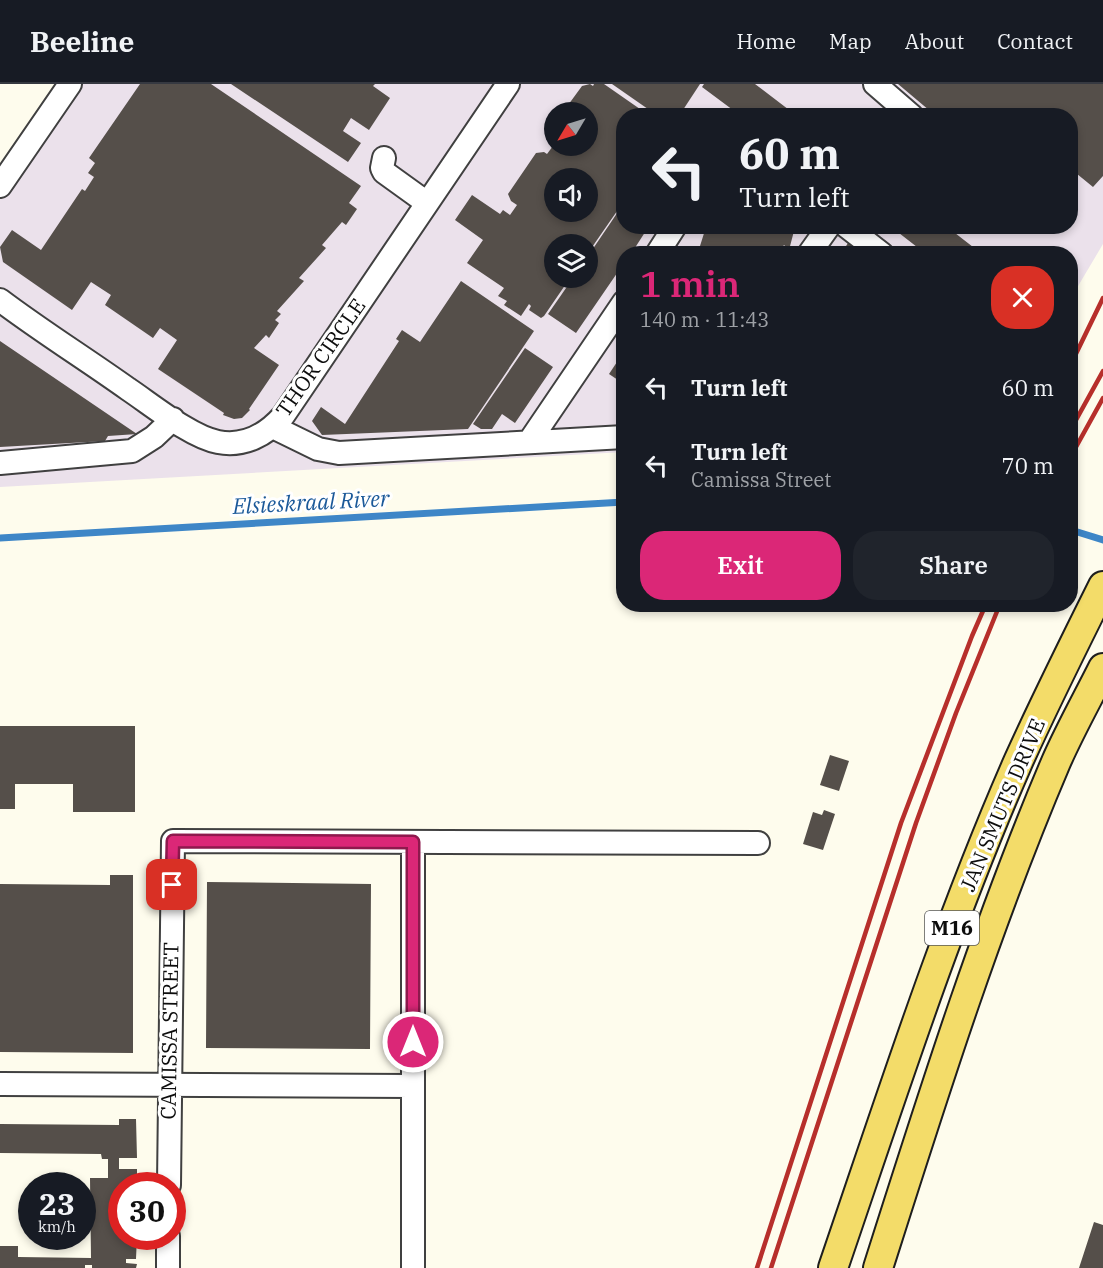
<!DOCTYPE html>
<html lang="en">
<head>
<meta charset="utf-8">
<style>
  body { margin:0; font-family:"IBM Plex Serif",serif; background:#20242c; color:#f1f3f6; height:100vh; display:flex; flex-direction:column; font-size:22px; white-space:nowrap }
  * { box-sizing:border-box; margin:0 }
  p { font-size:20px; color:#9ea1a6 }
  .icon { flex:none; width:33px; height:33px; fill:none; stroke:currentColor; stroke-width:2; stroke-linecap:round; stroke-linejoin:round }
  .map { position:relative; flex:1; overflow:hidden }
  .details { position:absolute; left:616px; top:162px; width:462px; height:366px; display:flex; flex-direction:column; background:#171b24; border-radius:24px; box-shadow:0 3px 9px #0003 }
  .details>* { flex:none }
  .guide { position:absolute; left:616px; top:24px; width:462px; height:126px; border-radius:24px; box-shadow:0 3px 9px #0003; background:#171b24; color:#f1f3f6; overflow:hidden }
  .needle { width:39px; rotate:232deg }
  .controls { position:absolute; left:544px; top:18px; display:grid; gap:12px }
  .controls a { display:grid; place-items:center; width:54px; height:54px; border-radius:50%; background:#171b24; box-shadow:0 3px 9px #0003; font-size:30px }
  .speed { position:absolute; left:18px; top:1088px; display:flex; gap:12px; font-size:30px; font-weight:700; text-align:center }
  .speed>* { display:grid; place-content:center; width:78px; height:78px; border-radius:50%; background:#171b24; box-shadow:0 3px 9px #0003; line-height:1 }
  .speed small { font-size:15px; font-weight:400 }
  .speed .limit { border:9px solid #d22; background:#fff; color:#111 }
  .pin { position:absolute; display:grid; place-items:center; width:51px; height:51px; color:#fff; margin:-26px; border-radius:12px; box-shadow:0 3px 9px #0006 }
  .me { position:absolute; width:66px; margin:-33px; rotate:0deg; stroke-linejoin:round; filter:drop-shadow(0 0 4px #0008) }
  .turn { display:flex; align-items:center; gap:21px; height:126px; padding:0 24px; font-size:27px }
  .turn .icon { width:78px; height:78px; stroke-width:2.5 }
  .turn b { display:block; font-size:42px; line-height:51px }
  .round { display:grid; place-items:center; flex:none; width:63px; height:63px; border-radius:24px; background:#20242c }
  .summary { display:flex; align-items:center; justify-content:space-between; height:102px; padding:0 24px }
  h1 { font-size:36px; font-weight:600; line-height:45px; color:#db2777 }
  .primary-button { display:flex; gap:12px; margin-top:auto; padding:12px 24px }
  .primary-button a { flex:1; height:69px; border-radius:24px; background:#db2777; color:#fff; font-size:24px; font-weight:600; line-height:69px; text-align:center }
  .primary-button a+a { background:#20242c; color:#f1f3f6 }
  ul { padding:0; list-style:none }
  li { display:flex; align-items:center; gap:18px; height:78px; padding:0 24px }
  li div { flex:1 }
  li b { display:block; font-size:22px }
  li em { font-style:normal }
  header { display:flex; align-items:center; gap:36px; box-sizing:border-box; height:84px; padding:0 30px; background:#171b24; border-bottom:2px solid #363941 }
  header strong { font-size:28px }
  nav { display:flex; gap:33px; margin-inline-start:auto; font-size:21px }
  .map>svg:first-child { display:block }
  .industrial { fill:#ebe1eb; fill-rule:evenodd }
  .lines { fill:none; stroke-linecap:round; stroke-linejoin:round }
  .stream { stroke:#3e86c7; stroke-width:7 }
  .building { fill:#554f4a; fill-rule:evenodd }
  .minor-casing { stroke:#404040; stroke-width:26 }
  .major-casing { stroke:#1e1e1e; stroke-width:32 }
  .minor { stroke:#fff; stroke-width:22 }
  .major { stroke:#f3dc69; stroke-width:28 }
  .rail { stroke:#b72f2b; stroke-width:4.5 }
  .route-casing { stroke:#8e194d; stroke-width:15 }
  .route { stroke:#db2777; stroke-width:10 }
  .labels { text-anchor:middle; stroke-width:6; stroke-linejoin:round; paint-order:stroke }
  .shield { fill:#fff; stroke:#565656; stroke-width:1.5 }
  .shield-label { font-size:20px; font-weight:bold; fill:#0d0d0d }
  .street-label { font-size:21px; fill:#0d0d0d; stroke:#fff }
  .water-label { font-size:22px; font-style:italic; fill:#1b5999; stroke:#fff }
</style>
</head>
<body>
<header>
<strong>Beeline</strong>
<nav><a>Home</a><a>Map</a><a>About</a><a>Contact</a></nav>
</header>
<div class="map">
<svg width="1103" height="1184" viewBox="0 0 1103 1184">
  <rect width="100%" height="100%" fill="#fefced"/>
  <path class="industrial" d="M70,0H1103V160L1071,214V170H624V368L0,403V102ZM555,28H588V62H555ZM624,32H1071V142H624ZM555,94H588V128H555ZM555,160H588V194H555Z"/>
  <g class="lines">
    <path class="stream" d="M1071,446L1103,456
      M0,454L624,418"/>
  </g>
  <path class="building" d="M140,0H211L361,102L349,119L357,125L346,141L342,138L322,161L326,164L299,194L304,197L277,227L281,230L275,236L279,239L269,254L266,251L254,264L279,281L249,325L250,326L242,334L234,335L223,331L224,329L158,285L177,256L160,244L153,254L105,221L111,211L91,198L72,226L3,178L0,163L12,146L41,166L82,105L85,107L94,93L88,89L95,79L89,74Z
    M231,0H375L373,2L390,14L369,46L351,34L343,47L361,59L348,78Z
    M590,0L593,2L594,0H604L650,32H624V117L588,169V160H555V194H570L544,232L541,234L529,226L531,222L529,220L521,232L504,221L507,217L498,212L504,204L467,179L483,156L455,136L472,111L500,130L503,126L510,131L517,121L511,117L508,110L536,69L544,68L547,70L553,62L556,64L558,62H588V28H563L582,2ZM555,94H588V128H555Z
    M612,0H700L679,32H658Z
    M704,0H755L797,32H741L702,3Z
    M898,0H1103V92L1093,103L1071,85V32H936Z
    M624,119V142H649L631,170H624V179L576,249L548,230L573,194H588V172Z
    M715,142H797L794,147L789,166L784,161L778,170H691L700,162L706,143L710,149Z
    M890,142H946L982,170H926Z
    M848,159L863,170H841Z
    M461,197L534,247L468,345L322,351L312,337L321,323L345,340L399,257L396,255L402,246L420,258Z
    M0,257L137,350L108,352L105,357L0,363Z
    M525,264L553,283L515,339L502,330L492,345H481L473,340Z
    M624,273V300L609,290L617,278L620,279Z
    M0,642H135V728H73V700H15V725H0Z
    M830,671L849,677L839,707L820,701Z
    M824,726L835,730L823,766L803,760L813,728L822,731Z
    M110,791H133V969L0,968V800L110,801Z
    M207,798L371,800L370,965L206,964Z
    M119,1035H136L137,1074H119V1085H137V1101H122V1152H137L136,1175H126V1179L137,1180L136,1184H92V1181H85V1184H0V1162H18V1173L91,1174L90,1094H108V1075H102L101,1070L0,1069V1040L119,1041Z
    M1094,1138L1103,1141V1184H1079Z"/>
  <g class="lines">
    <defs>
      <path id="minor" d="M875,0L912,32
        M384,74L382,84L384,88L427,119
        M0,102L70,0
        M846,142L882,170
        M657,170L675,142
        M809,170L829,142
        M0,216C41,247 86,275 128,305C152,321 191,353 218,358C244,363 266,351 283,332L508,0
        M273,343L318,365L339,369L624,353
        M529,358L624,218
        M0,379L132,367L154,353L173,335
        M0,1000L413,1002
        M169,1101L173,757L758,759
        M168,1184V1152
        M413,1184V758"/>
      <path id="major" d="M833,1184C891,1014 946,842 1018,678C1045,618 1074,560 1103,502
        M878,1184C932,1014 986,842 1056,678C1070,646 1087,616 1103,584"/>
    </defs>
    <use href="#minor" class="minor-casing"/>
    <use href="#major" class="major-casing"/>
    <use href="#minor" class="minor"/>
    <use href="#major" class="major"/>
    <path class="rail" d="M1071,280L1103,214
      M1071,345L1103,287
      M1071,372L1103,314
      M757,1184L901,739L972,552L986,520
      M771,1184L916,739L956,629L1000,520"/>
  </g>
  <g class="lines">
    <defs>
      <path id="route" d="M172,801L173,757L413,758V958"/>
    </defs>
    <use href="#route" class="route-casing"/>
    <use href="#route" class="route"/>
  </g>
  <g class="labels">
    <rect class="shield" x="925" y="827" width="54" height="34" rx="4.5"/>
    <g class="shield-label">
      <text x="952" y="851">M16</text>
    </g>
    <g class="street-label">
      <text transform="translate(321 274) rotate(-55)" y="7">THOR CIRCLE</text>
      <text transform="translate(1003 721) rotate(-67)" y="7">JAN SMUTS DRIVE</text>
      <text transform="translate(170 947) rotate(-89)" y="7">CAMISSA STREET</text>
    </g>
    <g class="water-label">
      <text transform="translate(311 418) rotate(-3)" y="8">Elsieskraal River</text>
    </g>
  </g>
</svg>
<div class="controls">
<a><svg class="needle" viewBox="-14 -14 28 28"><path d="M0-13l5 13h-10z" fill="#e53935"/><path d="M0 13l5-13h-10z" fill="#9ea1a6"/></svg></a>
<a><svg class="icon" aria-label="sound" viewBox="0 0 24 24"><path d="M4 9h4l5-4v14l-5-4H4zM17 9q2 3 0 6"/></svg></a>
<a><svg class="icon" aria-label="layers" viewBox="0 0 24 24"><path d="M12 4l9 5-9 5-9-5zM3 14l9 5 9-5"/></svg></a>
</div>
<div class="speed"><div>23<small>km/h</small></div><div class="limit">30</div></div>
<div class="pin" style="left:172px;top:801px;background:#d93025"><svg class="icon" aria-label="arrive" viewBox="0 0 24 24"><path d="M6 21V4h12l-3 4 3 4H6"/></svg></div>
<svg class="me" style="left:413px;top:958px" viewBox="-20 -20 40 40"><circle r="17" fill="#db2777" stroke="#fff" stroke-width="3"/><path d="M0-11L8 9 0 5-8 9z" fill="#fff"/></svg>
<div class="guide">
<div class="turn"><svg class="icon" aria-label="left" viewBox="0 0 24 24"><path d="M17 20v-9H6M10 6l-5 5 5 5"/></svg><div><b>60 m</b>Turn left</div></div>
</div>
<section class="details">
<div class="summary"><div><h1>1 min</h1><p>140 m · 11:43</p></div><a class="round" style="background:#d93025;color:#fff"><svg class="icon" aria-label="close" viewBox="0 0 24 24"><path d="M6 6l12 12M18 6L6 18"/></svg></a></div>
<ul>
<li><svg class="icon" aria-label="left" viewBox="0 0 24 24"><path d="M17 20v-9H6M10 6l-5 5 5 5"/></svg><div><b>Turn left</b></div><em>60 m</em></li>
<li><svg class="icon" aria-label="left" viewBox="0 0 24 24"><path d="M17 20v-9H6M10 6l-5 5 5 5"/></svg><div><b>Turn left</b><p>Camissa Street</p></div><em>70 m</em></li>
</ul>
<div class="primary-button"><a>Exit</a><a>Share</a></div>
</section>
</div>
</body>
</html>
